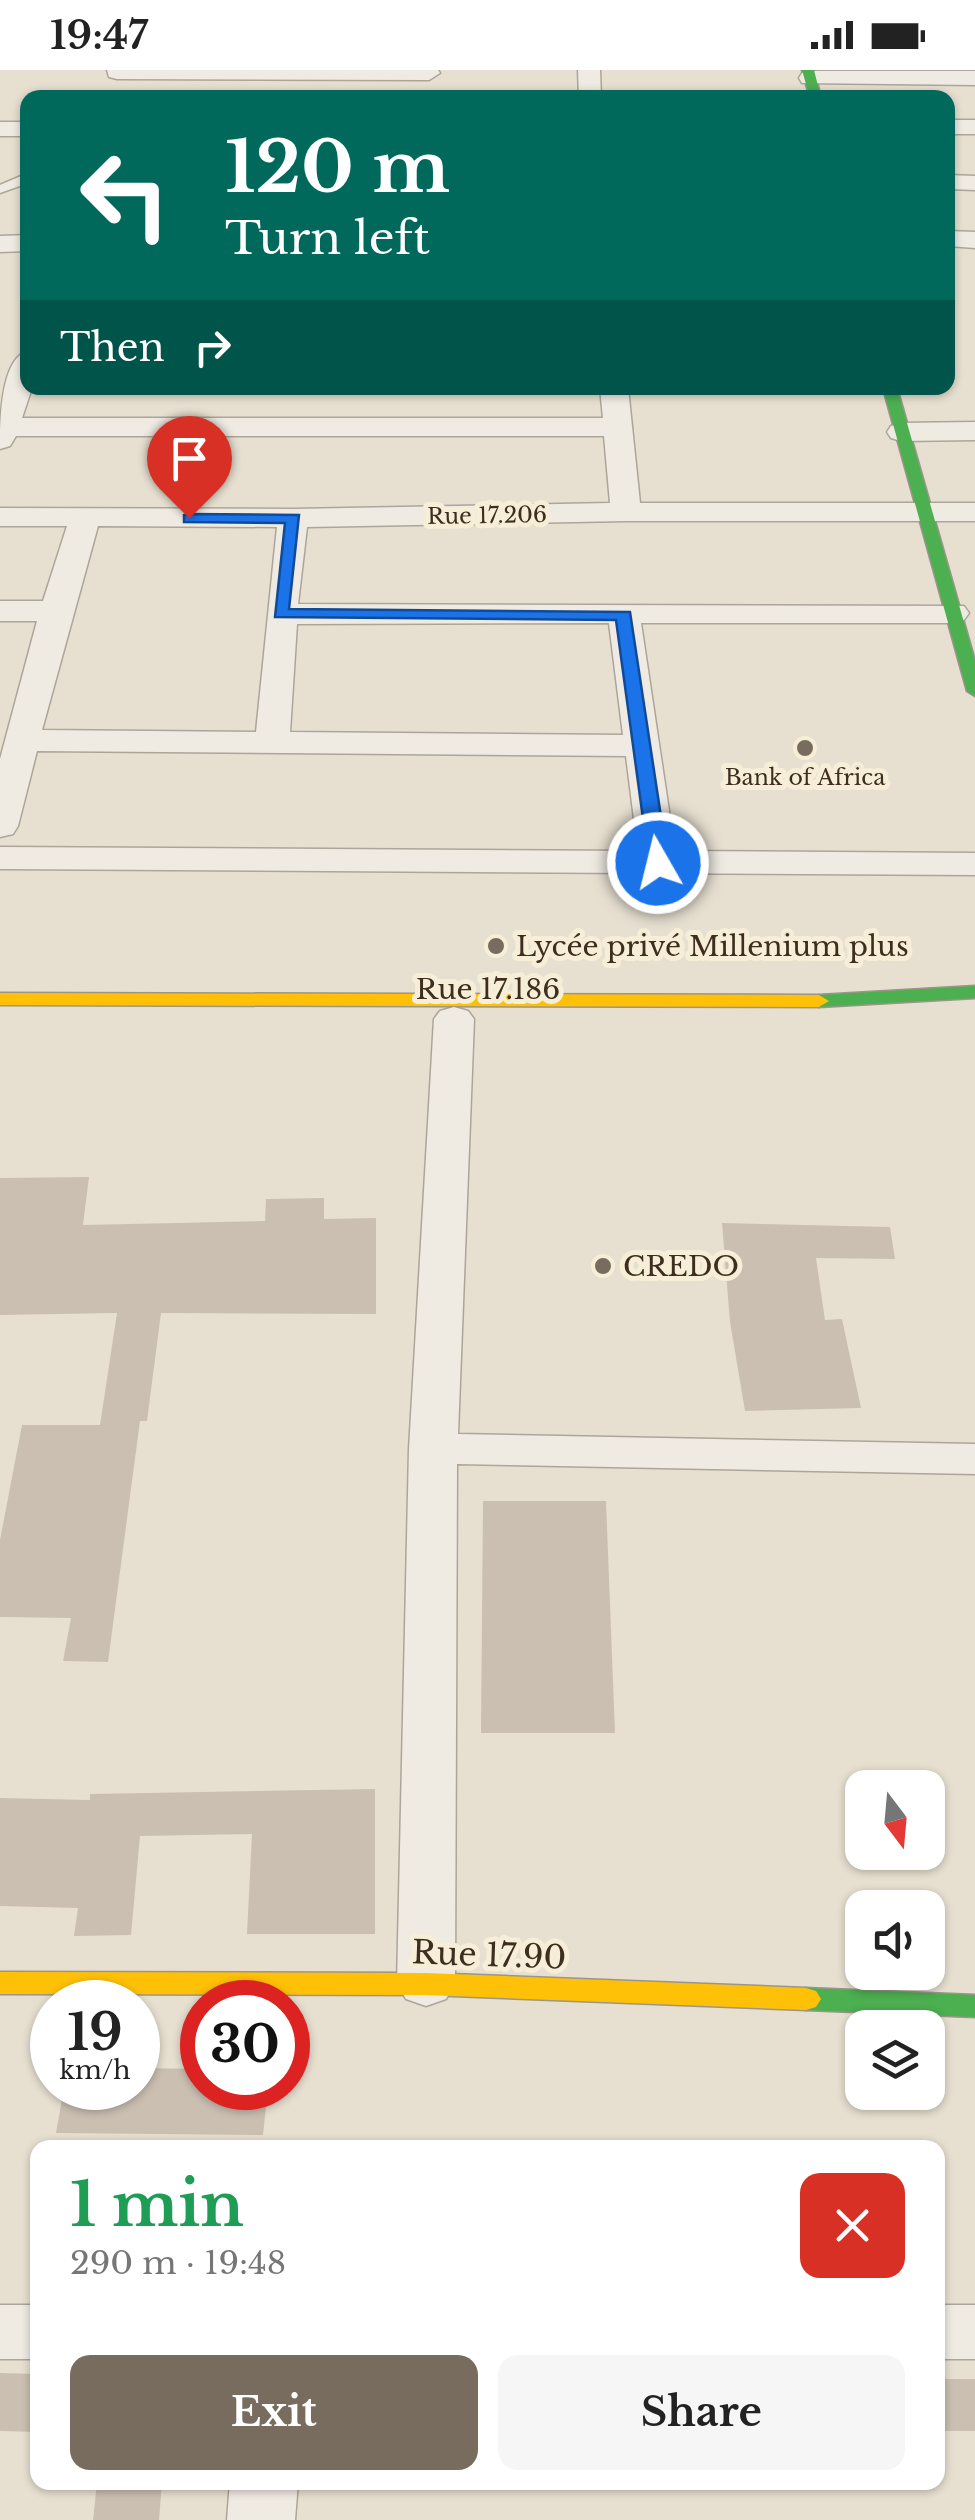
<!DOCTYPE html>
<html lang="en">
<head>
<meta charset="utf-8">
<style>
  body { margin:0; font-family:"Libre Baskerville",serif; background:#f6f6f6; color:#222; height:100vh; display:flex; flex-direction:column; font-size:38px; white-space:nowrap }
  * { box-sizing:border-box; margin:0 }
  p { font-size:32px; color:#767676 }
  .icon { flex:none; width:55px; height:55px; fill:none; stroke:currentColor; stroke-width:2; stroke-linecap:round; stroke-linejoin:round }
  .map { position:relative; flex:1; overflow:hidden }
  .panel { position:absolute; left:30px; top:2070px; width:915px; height:350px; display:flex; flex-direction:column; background:#fff; border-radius:20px; box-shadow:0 2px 8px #0004 }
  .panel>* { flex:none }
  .banner { position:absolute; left:20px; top:20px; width:935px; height:305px; border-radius:20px; box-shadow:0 2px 8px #0004; background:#00695c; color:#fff; overflow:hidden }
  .needle { width:65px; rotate:164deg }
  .fabs { position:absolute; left:845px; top:1700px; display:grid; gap:20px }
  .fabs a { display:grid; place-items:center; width:100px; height:100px; border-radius:20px; background:#fff; box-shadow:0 2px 8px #0004; font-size:50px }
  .speed { position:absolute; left:30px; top:1910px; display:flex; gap:20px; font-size:50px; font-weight:700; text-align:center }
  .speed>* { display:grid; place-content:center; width:130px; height:130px; border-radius:50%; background:#fff; box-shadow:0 2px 8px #0004; line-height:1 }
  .speed small { font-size:25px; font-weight:400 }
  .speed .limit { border:15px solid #d22; background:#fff; color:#111 }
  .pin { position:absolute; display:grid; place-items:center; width:85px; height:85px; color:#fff; margin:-102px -42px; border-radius:50% 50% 50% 0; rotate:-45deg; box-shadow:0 0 10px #0007 }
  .pin .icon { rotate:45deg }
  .me { position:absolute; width:110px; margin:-55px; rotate:352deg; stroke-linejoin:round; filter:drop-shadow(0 0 8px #0008) }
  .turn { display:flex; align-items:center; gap:35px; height:210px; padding:0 40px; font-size:45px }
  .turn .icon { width:130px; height:130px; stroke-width:2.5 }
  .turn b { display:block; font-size:70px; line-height:85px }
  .then { display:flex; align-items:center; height:95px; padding:0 40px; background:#0003; gap:20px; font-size:38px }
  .round { display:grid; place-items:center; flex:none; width:105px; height:105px; border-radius:20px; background:#f6f6f6 }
  .head { display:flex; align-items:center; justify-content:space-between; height:170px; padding:0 40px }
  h1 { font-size:60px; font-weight:800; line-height:75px; color:#1e9e55 }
  .primary-button { display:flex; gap:20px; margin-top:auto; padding:20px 40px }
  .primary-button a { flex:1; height:115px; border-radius:20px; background:#786c5e; color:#fff; font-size:40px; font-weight:800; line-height:115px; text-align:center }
  .primary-button a+a { background:#f6f6f6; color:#222 }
  .status { display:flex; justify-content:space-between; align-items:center; height:70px; padding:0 50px; background:#fff; direction:ltr }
  .status svg { height:28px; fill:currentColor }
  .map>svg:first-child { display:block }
  .building { fill:#cbbfb2 }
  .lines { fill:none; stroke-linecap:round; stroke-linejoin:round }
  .lane-casing { stroke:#ada599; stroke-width:3 }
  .street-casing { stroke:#ada599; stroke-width:3 }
  .fast-casing { stroke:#9c958a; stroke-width:3 }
  .slow-casing { stroke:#9c958a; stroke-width:3 }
  .lane { fill:#efebe3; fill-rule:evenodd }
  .street { fill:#efebe3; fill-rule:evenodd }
  .fast { fill:#4caf50; fill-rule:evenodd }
  .slow { fill:#ffc107; fill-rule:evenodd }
  .route { fill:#1a73e8; stroke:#114b97; stroke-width:2.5 }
  .poi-dot { fill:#786c5e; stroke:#f7eed8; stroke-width:4 }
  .labels { text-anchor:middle; stroke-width:10; stroke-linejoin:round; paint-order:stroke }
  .far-street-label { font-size:22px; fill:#3d2e20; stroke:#f7eed8 }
  .far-poi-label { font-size:22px; fill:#3d2e20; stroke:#f7eed8 }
  .poi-label { font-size:28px; fill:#3d2e20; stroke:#f7eed8; text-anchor:start }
  .street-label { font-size:28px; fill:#3d2e20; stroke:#f7eed8 }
  .near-street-label { font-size:32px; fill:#3d2e20; stroke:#f7eed8 }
</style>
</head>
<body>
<div class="status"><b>19:47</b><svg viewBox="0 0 49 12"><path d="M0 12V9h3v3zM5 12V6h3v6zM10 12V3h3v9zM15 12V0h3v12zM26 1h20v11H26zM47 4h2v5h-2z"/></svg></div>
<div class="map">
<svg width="975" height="2450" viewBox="0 0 975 2450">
  <rect width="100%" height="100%" fill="#e7e0d1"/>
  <path class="building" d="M89,1107L83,1155L265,1151L266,1129L324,1128V1149L376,1148V1244L161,1243L147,1351H140L108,1592L63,1591L71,1548L0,1547V1470L22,1355H100L117,1243L0,1245V1108Z
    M722,1153L890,1157L895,1189L816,1188L825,1250L842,1249L861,1338L745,1341L730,1252Z
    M483,1431H606L615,1663H481Z
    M375,1719V1864H247L252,1764L140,1766L131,1865L74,1866L78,1838L0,1836V1728L90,1730V1724Z
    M138,1998L202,1999V2018H268L263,2065L56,2063L64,2018H138Z
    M0,2303L38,2304V2362L0,2361Z
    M938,2309H975V2361H938Z
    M97,2412H162L159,2450H93Z"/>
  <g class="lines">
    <defs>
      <path id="lane" d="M28,103V113L0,123V115Z"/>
      <path id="street" d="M107,0H438L440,3L429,10L117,9L109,7Z
        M578,0H600L601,28H579Z
        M810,1H975V15L802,13L799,8L802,3Z
        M948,50H975V64H948Z
        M0,52H28V66H0Z
        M948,105L975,106V120L948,119Z
        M948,161L975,162V178L948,176Z
        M28,165V181L0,182V166Z
        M28,281V318H32L22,348H603L600,318H628L640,433H975V451H626L307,457L298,534L964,536L969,543L964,550L953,553H641L675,781L975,783V805L0,799V777L638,781L626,686L37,681L18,756L13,764L0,767V689L37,551H0V531H43L67,456H0V438L293,439L610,433L604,366H16L10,376L0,379C0,354 0,288 28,281ZM98,456L277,457L256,662L42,660ZM609,553L623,665L290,662L297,554Z
        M975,352V370L901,371L891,368L887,362L891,356L901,353Z
        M454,937L468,941L474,949L458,1364L975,1374V1404L457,1394L455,1914L446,1929L426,1936L406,1929L397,1914L409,1379L434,949L440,941Z
        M0,2235H38V2289H0Z
        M938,2235H975V2289H938Z
        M230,2412H298L295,2450H227Z"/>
      <path id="fast" d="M802,0H814L821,28H810Z
        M883,318H897L975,591V626L967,621Z
        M975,916V928L819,937L809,931L819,925Z
        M806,1918L975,1925V1947L806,1940L796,1937L791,1929L796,1921Z"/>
      <path id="slow" d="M0,923L819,925L829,931L819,937L0,935Z
        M0,1902L426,1903L806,1918L816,1921L821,1929L816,1937L806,1940L426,1925L0,1924Z"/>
    </defs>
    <use href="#lane" class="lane-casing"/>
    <use href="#street" class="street-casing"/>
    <use href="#fast" class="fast-casing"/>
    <use href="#slow" class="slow-casing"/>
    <use href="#lane" class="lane"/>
    <use href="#street" class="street"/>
    <use href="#fast" class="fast"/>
    <use href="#slow" class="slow"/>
  </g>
  <path class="route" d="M189,444L299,445L289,539L630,542L668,793L665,797H652L649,793L616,550L275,547L285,453L184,452V445Z"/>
  <g class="poi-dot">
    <circle cx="805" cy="678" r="10"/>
    <circle cx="496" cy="876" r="10"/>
    <circle cx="603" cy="1196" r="10"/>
  </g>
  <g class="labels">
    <g class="far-street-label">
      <text transform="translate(487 445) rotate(-1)" y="8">Rue 17.206</text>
    </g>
    <g class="far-poi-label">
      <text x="805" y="715">Bank of Africa</text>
    </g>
    <g class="poi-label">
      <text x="516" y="886">Lycée privé Millenium plus</text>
      <text x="623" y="1206">CREDO</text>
    </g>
    <g class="street-label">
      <text x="488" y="929">Rue 17.186</text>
    </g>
    <g class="near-street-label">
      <text transform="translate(489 1885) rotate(2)" y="11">Rue 17.90</text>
    </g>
  </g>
</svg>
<div class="fabs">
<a><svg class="needle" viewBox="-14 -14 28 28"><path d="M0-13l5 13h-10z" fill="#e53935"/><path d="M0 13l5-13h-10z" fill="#767676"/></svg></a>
<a><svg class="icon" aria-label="sound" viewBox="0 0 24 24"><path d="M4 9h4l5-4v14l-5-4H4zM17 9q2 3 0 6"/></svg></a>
<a><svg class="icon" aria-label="layers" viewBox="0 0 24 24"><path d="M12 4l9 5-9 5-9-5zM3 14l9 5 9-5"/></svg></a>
</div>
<div class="speed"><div>19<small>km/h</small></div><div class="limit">30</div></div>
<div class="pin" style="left:189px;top:448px;background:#d93025"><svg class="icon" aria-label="arrive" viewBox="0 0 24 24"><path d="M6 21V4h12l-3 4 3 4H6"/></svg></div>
<svg class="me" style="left:658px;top:793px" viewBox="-20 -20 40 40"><circle r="17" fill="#1a73e8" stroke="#fff" stroke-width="3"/><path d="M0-11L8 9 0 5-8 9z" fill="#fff"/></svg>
<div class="banner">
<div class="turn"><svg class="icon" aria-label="left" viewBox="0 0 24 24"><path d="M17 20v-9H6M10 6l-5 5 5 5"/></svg><div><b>120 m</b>Turn left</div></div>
<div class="then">Then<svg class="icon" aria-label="right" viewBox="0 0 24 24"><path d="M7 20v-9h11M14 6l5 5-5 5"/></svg></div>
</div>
<section class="panel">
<div class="head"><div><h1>1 min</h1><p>290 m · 19:48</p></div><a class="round" style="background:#d93025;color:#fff"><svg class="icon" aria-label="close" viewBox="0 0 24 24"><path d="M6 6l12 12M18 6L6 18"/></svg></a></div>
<div class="primary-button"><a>Exit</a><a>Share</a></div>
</section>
</div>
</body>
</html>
